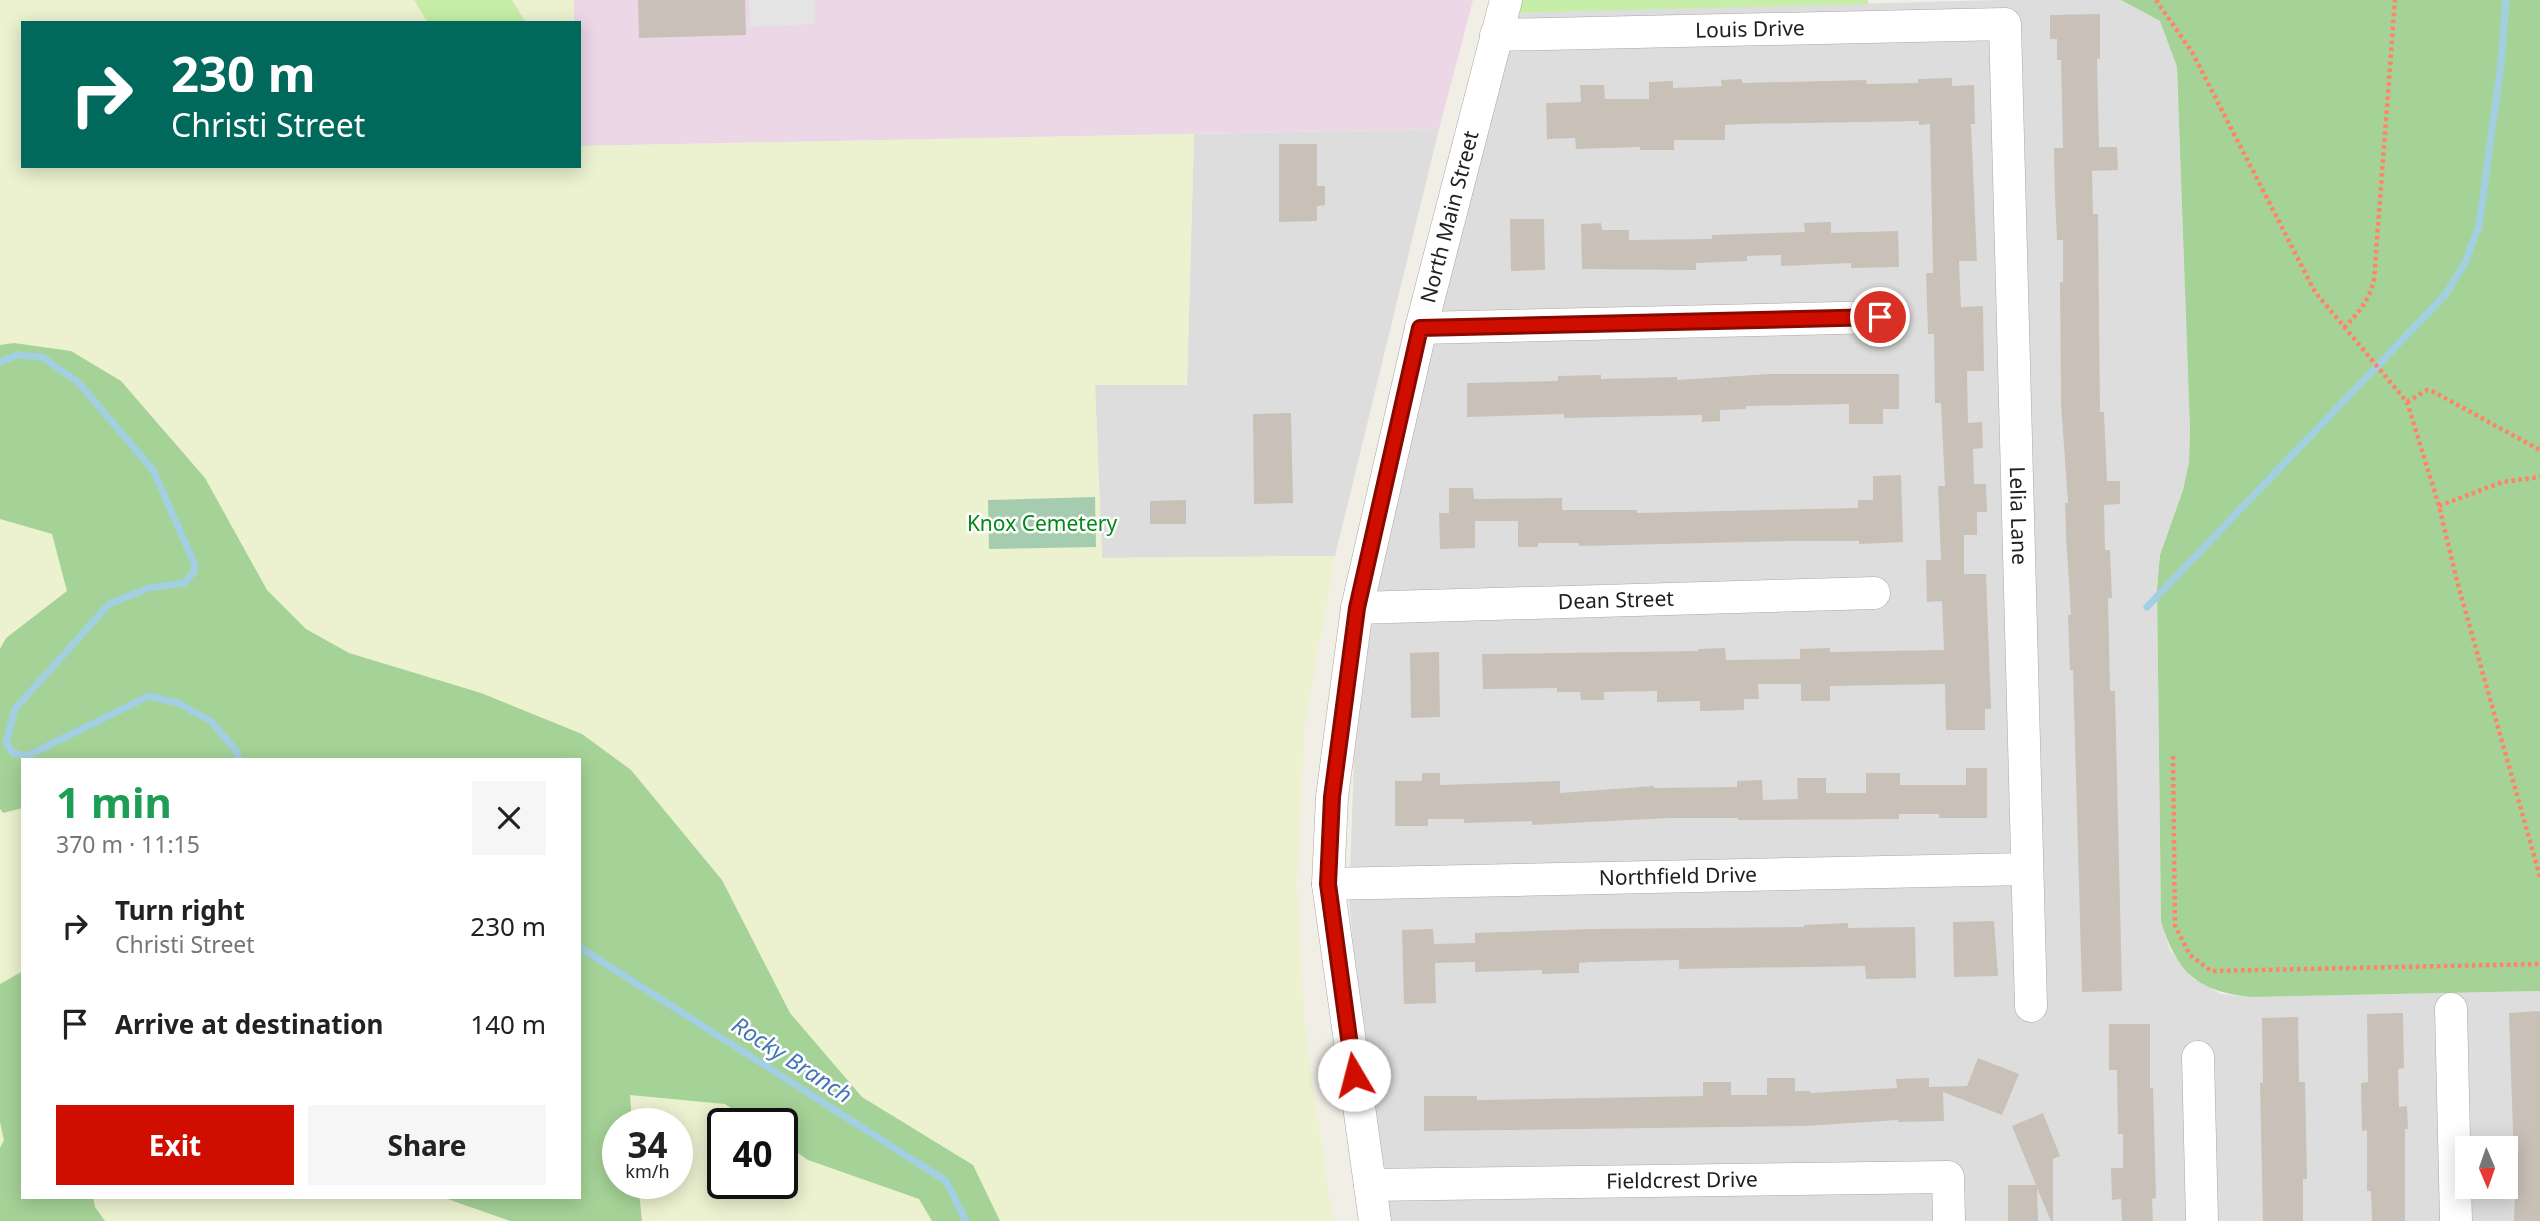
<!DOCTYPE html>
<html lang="en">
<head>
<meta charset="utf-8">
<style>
  body { margin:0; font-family:"Noto Sans",sans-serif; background:#f6f6f6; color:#222; height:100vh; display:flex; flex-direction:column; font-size:26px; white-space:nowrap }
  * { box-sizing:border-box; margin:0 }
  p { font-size:23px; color:#767676 }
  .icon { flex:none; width:38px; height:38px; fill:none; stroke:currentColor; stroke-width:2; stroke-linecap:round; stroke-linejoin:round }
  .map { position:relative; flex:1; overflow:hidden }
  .side { position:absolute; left:21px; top:758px; width:560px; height:441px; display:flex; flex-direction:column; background:#fff; border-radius:0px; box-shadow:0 4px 18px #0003 }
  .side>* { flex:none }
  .hud { position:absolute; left:21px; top:21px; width:560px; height:147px; border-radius:0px; box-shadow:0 4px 18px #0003; background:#00695c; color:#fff; overflow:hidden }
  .needle { width:46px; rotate:178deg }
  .controls { position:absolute; left:2455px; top:1136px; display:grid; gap:14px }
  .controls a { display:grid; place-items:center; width:63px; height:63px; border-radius:0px; background:#fff; box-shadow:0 4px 18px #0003; font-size:35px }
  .speed { position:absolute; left:602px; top:1108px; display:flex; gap:14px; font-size:35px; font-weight:700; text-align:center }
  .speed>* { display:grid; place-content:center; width:91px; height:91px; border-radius:50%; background:#fff; box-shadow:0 4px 18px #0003; line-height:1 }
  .speed small { font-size:18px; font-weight:400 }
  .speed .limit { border:4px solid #111; border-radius:10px; background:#fff; color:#111 }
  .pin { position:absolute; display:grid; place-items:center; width:60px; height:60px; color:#fff; margin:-30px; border:4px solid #fff; border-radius:50%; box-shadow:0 2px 7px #0007 }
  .me { position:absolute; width:77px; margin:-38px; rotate:352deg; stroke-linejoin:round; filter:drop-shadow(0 0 5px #0008) }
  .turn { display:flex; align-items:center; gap:24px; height:147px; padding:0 35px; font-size:32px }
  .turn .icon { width:91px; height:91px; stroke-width:2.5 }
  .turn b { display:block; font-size:49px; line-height:60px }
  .round { display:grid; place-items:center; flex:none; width:74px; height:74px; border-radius:0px; background:#f6f6f6 }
  .head { display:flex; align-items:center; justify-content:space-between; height:119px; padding:0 35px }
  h1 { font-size:42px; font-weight:700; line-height:52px; color:#1e9e55 }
  .cta { display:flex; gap:14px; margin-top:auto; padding:14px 35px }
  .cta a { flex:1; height:80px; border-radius:0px; background:#d00e00; color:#fff; font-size:28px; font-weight:700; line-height:80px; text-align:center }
  .cta a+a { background:#f6f6f6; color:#222 }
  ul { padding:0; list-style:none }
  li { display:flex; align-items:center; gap:21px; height:98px; padding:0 35px }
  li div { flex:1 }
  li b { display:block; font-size:26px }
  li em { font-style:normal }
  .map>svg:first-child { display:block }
  .residential { fill:#dedddd; fill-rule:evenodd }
  .industrial { fill:#ebd7e6 }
  .farmland { fill:#ecf1d0; fill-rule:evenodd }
  .grass { fill:#c6eea8 }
  .forest { fill:#a5d397 }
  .cemetery { fill:#a5ccae }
  .parking { fill:#e4e4e4 }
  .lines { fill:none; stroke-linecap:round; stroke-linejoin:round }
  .stream { stroke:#a3cfe2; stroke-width:7 }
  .building { fill:#c9c1b8 }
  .minor-casing { stroke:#a7a7a7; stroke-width:33 }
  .path { stroke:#ff8369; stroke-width:4.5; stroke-dasharray:3.5 3.5; stroke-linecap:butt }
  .minor { stroke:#fff; stroke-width:32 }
  .route-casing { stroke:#870900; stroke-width:18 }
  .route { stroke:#d00e00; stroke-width:12 }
  .labels { text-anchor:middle; stroke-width:5; stroke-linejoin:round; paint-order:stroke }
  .street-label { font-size:21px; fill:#202020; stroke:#fff }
  .park-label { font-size:21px; fill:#048818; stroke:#fff }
  .water-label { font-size:23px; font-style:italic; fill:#4476b7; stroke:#fff }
</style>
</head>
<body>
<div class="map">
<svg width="2540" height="1221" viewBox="0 0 2540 1221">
  <rect width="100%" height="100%" fill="#f1eee6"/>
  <path class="residential" d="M1996,0H2121L2160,21L2177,67L2190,430L2189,462L2183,490L2160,555L2157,588L2161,923L2170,950L2193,979L2221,994L2251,997L2540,991V1221H1382L1373,1164L1349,901L1355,733L1381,563L1484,129L1517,13ZM2468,1148H2506V1186H2468Z
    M1439,129L1335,556L1102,558L1095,385L1187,384L1194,134Z"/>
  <path class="industrial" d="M574,0H1473L1439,129L579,146V23H574Z"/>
  <path class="farmland" d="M0,0H574V23H23V166H579V146L1194,134L1187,385H1095L1102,558L1335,556L1305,725L1297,886L1306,1041L1333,1221H0ZM23,760H579V1197H23ZM618,1124H677V1183H618ZM723,1124H782V1183H723Z"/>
  <path class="grass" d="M414,0H512L526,23H428Z
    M1521,0H1868V4L1517,13Z"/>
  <path class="forest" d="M2121,0H2540V991L2251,997C2197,991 2178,974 2161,922L2157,588L2160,555L2183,490L2189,462L2190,430L2177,67L2160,21Z
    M14,343L71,351L121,381L205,478L267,590L306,629L349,653L481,693L582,734L631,770L722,880L790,1013L862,1097L973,1165L1000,1221H932L919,1199L808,1160L782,1142V1124L754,1123L725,1104L630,1095L632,1123L618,1124V1183H638L642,1221H510L442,1197H579V760H23V808L3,813L0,809V649L6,638L67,591L52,534L0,519V345Z
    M23,971V1197H93L95,1207L105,1221H0V1148L4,1140L0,1122V984Z"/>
  <path class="cemetery" d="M1095,497L1096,547L989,549L988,500Z"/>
  <path class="parking" d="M749,0H815V24L750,27Z"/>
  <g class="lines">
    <path class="stream" d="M0,362L17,355L42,357L78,382L153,470L195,565L194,572L184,583L149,588L109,604L15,709L6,743L13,753L27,756L149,696L178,703L212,722L236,751L239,760
      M2147,607L2445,295L2464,265L2479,226L2501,63L2506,0
      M579,947L946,1181L966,1221"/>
  </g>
  <path class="building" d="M638,0H745L746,35L639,38Z
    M2100,14V59H2097L2099,147H2117L2118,170L2092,171L2093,214H2098L2100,412H2104L2107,481H2120V504L2104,505L2105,550H2110L2112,598H2108L2110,691H2115L2122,991L2082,992L2073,670H2070L2068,615H2071L2066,535L2065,503H2068L2061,403L2060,282H2063V240H2057L2055,196L2054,148H2063L2061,60H2057V39H2050V15Z
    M1952,78V86L1974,85L1975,124H1971L1977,261H1959L1961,307L1983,306L1984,371H1967L1968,423L1982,422L1983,448L1973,449L1974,484H1986L1987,512H1977V535H1964V574H1986L1991,709H1985V730H1946L1945,684L1830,686V701H1801V684H1758L1759,699H1744V710L1700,711V701L1657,702V691L1604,692V700H1581L1580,692H1557V688L1483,689L1482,654L1698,651V649L1725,648L1726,660L1800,659V649L1830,648V652L1944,650L1942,601L1927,602L1926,560H1941L1938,486H1945L1941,403H1935L1934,334H1928L1926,273H1933L1930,124L1919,125V121L1743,124L1725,125V140H1674V150H1640V147L1576,149L1575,138L1547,139L1546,103L1581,102L1580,85H1604L1605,99H1649V82L1673,81V88L1722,86L1721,80L1742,79V83L1866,80L1867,84L1918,83V79Z
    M1279,144H1317V186H1325V205L1317,206V221L1279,222Z
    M1510,219H1544L1545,270L1511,271Z
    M1831,222V233L1898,231L1899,267L1851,268V263L1781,266V255L1747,256V261L1696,263V270L1582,269L1581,224L1601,223L1602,230H1629V240L1712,239V235L1805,232L1804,223Z
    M1769,374H1899V409H1883V424H1849V404L1746,406V409L1720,410V421L1702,422V415L1564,418V414L1467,417V383L1558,381V376L1601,375V379L1677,377V380Z
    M1291,413L1293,503L1254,504L1253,414Z
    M1901,475L1903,542L1859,544V541H1788L1579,546V543H1538V547H1518V521H1475V548L1440,549L1439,513H1449V488H1473L1474,499L1562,498V510H1637V513L1858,508V500H1873V476Z
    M1186,500V524H1150V501Z
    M1439,652L1440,717L1411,718L1410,653Z
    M1966,768H1987V818H1939V814H1899V819L1738,820V818H1668L1532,825V821L1464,823V819H1428V826H1395V781H1422V773H1440V785L1560,781V793L1654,786V788L1737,787V781L1762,780L1763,800L1798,799L1797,778H1826V793H1866V773H1900V785H1966Z
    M1994,921L1998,976L1954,977L1953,922Z
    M1848,923V928L1915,927L1916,978L1866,979L1865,966L1679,969V960L1591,962L1579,963V973L1542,974V970L1475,972V962L1435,963L1436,1003L1404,1004L1402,930L1433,929L1434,944L1475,943V933L1590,929L1804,927V925Z
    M2540,1011V1221H2514L2515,1192L2509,1013Z
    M2403,1013L2404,1068L2398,1069L2399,1107L2407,1106L2408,1129H2405V1221H2372L2371,1191H2367V1130L2362,1131L2361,1083L2368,1082L2367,1014Z
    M2298,1017L2299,1082H2305L2307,1179H2303V1221H2263L2260,1083H2263L2262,1018Z
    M2109,1024H2150V1088H2153L2156,1198L2152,1199L2153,1221H2122L2121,1199L2112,1200L2111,1168H2123V1134H2118L2117,1070H2109Z
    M1978,1058L2019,1074L2002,1115L1943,1092L1944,1121L1898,1122V1120L1805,1126L1424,1131V1096H1477V1100L1703,1096V1082H1731V1095H1767V1078H1795V1091H1810V1093L1897,1088L1896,1079L1929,1078V1087L1967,1086Z
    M2043,1113L2060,1156L2053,1159V1221H2051L2037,1188L2038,1221H2008V1185H2036L2012,1126Z"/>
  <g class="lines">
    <defs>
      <g id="minor">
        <path id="s1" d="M1496,35L2005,24L2031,1006"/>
        <path d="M1421,328L1880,317"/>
        <path id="s2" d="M1357,608L1874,593"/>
        <path id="s3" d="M1328,884L2027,869"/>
        <path d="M2451,1009L2456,1221"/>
        <path d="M2198,1057L2202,1221"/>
        <path id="s4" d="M1370,1185L1948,1177L1949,1221"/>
        <path id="s5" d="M1375,1221L1328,884L1332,797L1357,608L1421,328L1506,0"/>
      </g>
    </defs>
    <use href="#minor" class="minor-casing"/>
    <path class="path" d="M2156,0L2192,52L2315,292L2407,402L2439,506L2457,581L2540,877
      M2344,328C2359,312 2369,301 2374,280L2395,0
      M2407,402L2427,390L2434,392L2540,450
      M2439,506L2502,482L2540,477
      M2173,756L2175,926L2190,955L2211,971L2540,964"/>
    <use href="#minor" class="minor"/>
  </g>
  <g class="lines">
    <defs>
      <path id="route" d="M1354,1075L1328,884L1332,797L1357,608L1420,328L1880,317"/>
    </defs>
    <use href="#route" class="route-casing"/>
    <use href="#route" class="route"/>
  </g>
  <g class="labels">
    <g class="street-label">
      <text dy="7" stroke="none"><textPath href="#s1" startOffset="254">Louis Drive</textPath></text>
      <text dy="7" stroke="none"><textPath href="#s5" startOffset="1020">North Main Street</textPath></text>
      <text dy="7" stroke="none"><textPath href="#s1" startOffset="1001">Lelia Lane</textPath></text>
      <text dy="7" stroke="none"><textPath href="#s2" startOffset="259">Dean Street</textPath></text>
      <text dy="7" stroke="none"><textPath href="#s3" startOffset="350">Northfield Drive</textPath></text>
      <text dy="7" stroke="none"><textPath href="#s4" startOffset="312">Fieldcrest Drive</textPath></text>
    </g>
    <g class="park-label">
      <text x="1042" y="531">Knox Cemetery</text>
    </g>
    <g class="water-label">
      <text transform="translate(792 1060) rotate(33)" y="8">Rocky Branch</text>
    </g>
  </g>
</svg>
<div class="controls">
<a><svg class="needle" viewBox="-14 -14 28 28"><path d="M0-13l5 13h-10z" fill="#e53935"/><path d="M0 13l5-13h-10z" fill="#767676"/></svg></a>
</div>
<div class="speed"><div>34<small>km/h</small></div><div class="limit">40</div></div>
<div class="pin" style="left:1880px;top:317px;background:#d93025"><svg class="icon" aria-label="arrive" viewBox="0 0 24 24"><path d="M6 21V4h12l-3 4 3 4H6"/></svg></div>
<svg class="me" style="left:1354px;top:1075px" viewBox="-20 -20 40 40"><circle r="19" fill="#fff"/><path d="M0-13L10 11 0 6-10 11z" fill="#d00e00"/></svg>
<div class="hud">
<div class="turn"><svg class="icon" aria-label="right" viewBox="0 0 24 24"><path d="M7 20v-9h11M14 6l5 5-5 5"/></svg><div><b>230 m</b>Christi Street</div></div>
</div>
<section class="side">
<div class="head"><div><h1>1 min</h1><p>370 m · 11:15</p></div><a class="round"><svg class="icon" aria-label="close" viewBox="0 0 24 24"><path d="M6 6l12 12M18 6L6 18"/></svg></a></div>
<ul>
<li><svg class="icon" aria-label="right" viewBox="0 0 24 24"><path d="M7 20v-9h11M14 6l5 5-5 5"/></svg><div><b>Turn right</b><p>Christi Street</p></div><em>230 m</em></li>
<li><svg class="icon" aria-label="arrive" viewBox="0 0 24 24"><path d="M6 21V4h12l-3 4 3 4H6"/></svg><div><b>Arrive at destination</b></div><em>140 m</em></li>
</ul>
<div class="cta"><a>Exit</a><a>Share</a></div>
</section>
</div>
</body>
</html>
